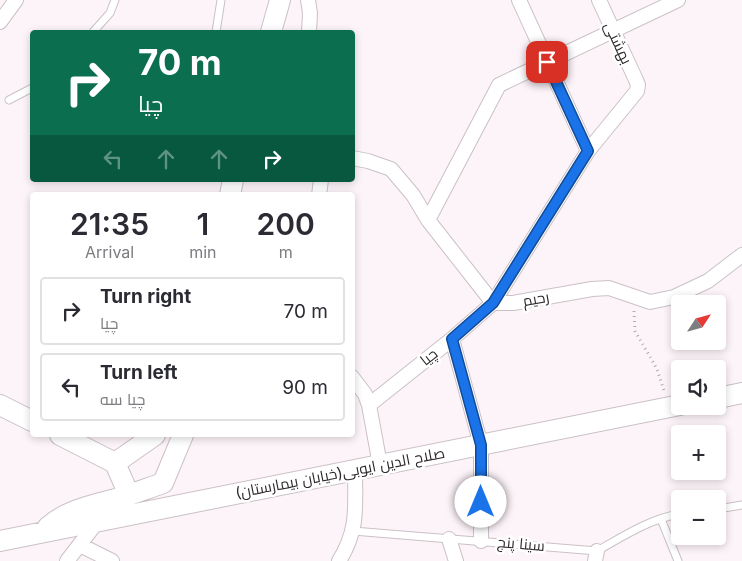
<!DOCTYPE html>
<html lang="en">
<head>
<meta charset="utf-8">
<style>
  body { margin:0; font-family:Inter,Cairo,sans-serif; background:#f7f7f7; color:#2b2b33; height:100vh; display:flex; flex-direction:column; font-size:19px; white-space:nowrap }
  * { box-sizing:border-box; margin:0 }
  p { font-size:16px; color:#7c7c81 }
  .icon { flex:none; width:28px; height:28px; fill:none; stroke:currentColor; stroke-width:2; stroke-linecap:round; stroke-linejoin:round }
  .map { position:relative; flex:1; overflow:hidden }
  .drawer { position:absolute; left:30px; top:192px; width:325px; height:245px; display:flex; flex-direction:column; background:#fff; border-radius:5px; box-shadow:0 2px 8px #0003 }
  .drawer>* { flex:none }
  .top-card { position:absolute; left:30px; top:30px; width:325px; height:152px; border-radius:5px; box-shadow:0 2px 8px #0003; background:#0b6e4f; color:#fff; overflow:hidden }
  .needle { width:32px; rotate:54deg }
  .tools { position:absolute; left:671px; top:295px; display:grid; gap:10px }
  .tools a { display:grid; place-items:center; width:55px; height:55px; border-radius:5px; background:#fff; box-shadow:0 2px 8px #0003; font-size:25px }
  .pin { position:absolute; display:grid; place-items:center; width:42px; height:42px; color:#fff; margin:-21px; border-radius:10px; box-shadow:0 2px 8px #0006 }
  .me { position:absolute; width:55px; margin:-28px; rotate:0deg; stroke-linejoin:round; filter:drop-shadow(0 0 4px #0008) }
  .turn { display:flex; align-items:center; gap:18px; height:105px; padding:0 25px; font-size:22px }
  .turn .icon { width:65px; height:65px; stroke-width:2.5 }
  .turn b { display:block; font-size:35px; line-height:42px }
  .lanes { display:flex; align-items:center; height:48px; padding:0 25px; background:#0003; justify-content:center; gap:25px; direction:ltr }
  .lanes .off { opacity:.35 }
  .eta { display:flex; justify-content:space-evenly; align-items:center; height:85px; text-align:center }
  .eta b { font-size:30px; font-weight:600; line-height:35px }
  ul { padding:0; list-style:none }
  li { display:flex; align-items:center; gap:15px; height:68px; margin:0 10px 8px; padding:0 15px; border:2px solid #e1e1e2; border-radius:5px }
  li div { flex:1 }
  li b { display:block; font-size:19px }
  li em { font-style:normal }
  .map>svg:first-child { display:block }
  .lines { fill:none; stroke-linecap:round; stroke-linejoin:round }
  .lane-casing { stroke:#cac1c6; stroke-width:9 }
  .street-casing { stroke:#cac1c6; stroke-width:16 }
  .secondary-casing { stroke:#cac1c6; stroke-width:22 }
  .path { stroke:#b2abaf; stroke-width:3; stroke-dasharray:1 4; stroke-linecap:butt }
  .lane { stroke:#fff; stroke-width:7 }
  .street { stroke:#fff; stroke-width:14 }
  .secondary { stroke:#fff; stroke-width:20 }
  .route-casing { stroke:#114b97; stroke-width:12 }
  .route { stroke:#1a73e8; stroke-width:9 }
  .labels { text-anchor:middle; stroke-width:5; stroke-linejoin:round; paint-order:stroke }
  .street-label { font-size:15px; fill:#2c282a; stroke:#fff }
</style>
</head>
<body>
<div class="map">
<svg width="742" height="561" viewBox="0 0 742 561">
  <rect width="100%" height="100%" fill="#fdf4f9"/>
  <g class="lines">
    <defs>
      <path id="lane" d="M93,32L110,13L115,0
        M216,32L221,0
        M9,100L32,88
        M718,509L742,505
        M661,519L678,561
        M353,531L597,551C622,537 651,518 680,514"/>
      <path id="street" d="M308,0L310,13L309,32
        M519,0L588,151
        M0,22L16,0
        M352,158L368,161L391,169L413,195L428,220L493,303H513L592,289L609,288L650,302L674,297L708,281L742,255
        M319,195L321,180
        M428,220L499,85L678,0
        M452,339L481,445V541
        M352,377L365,394L369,405L380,465
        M369,405L452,339L493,303L588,151L637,91L638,85L636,80L599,0
        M449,539L456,561
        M80,545L112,561
        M67,561L97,522
        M339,561C359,529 355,506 355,470
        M595,561L597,551"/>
      <path id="secondary" d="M271,32L280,0
        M230,195L233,180
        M718,398L742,393
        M0,405L32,421
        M60,435L115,463L129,495
        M115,463L155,435
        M48,527C70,507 102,504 129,495C140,491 152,487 163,483L183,435
        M0,541L680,405"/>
    </defs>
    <use href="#lane" class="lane-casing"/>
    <use href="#street" class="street-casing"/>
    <use href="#secondary" class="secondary-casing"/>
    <path class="path" d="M634,311L635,331L657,369L664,391"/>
    <use href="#lane" class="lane"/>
    <use href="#street" class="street"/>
    <use href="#secondary" class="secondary"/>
  </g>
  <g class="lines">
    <defs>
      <path id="route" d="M481,502V445L452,339L493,303L588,151L547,62"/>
    </defs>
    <use href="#route" class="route-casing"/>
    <use href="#route" class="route"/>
  </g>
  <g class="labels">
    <g class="street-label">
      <text transform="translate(618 43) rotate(65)" y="5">بهشتی</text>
      <text transform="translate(536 299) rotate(-10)" y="5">رحیم</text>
      <text transform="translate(429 357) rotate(-38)" y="5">چیا</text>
      <text transform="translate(340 473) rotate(-11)" y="5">صلاح الدین ایوبی(خیابان بیمارستان)</text>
      <text transform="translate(521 544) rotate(5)" y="5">سینا پنج</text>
    </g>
  </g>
</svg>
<div class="tools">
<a><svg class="needle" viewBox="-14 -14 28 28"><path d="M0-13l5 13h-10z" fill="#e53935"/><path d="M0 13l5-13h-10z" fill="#7c7c81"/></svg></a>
<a><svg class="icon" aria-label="sound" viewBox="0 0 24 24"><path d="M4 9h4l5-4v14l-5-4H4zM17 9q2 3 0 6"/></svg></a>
<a>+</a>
<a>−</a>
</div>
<div class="pin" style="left:547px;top:62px;background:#d93025"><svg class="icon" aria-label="arrive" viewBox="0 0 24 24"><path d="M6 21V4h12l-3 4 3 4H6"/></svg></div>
<svg class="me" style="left:481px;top:502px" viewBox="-20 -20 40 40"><circle r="19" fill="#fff"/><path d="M0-13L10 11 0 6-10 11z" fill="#1a73e8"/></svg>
<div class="top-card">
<div class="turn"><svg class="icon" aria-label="right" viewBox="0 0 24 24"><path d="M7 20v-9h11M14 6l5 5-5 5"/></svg><div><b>70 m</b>چیا</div></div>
<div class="lanes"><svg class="icon off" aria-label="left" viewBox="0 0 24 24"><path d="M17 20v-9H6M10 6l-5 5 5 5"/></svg><svg class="icon off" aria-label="ahead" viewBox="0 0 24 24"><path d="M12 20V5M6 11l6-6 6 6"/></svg><svg class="icon off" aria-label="ahead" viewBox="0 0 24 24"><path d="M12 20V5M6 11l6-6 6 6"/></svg><svg class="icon" aria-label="right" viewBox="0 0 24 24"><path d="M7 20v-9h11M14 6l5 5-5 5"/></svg></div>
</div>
<section class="drawer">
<div class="eta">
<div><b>21:35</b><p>Arrival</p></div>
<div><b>1</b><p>min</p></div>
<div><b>200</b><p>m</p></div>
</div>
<ul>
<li><svg class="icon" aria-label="right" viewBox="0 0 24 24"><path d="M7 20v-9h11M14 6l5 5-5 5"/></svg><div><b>Turn right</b><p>چیا</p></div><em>70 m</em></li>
<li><svg class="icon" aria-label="left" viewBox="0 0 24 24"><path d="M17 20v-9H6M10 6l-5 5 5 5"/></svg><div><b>Turn left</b><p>چیا سه</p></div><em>90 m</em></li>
</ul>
</section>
</div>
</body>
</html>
